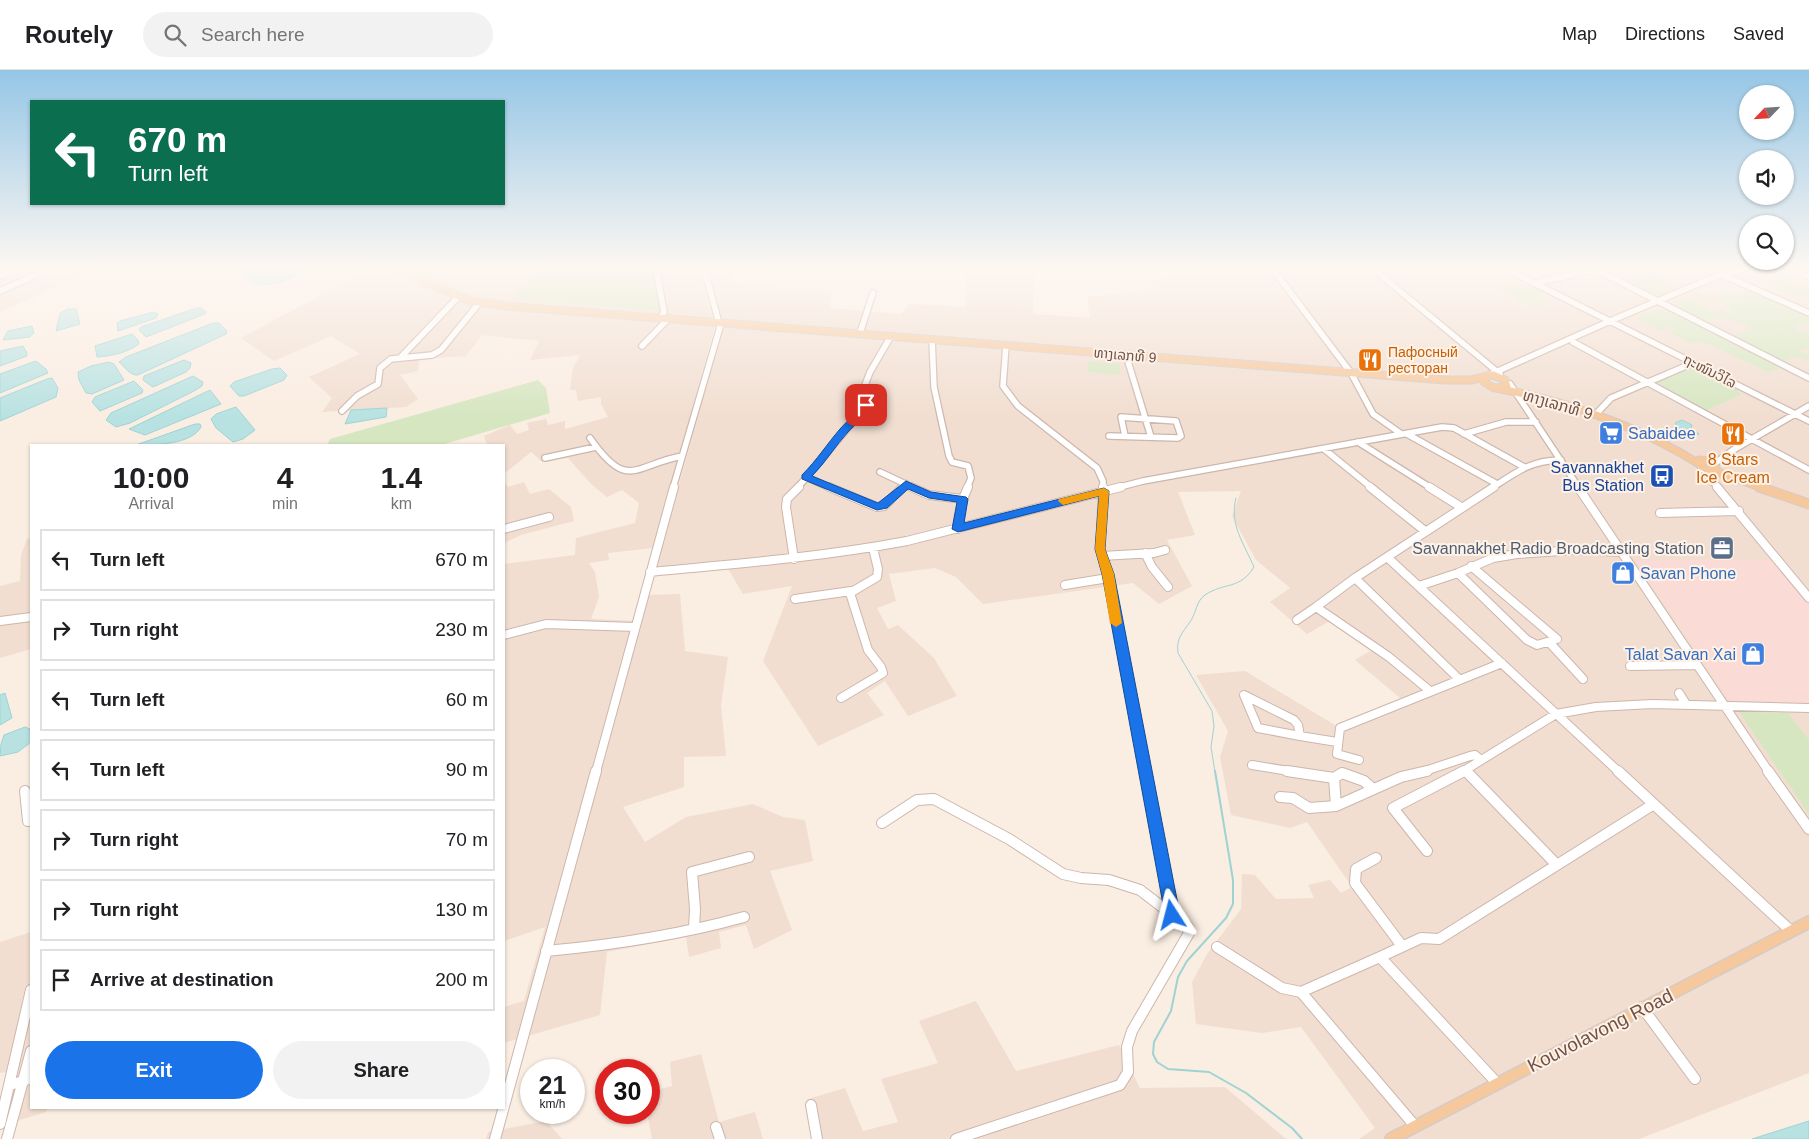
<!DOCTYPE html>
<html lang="en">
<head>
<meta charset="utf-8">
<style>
  body { margin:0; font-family:Arial,"Noto Sans Lao",sans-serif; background:#f2f2f2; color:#202124; height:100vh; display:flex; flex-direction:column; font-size:19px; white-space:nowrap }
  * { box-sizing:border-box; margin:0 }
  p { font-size:16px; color:#757577 }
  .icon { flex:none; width:28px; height:28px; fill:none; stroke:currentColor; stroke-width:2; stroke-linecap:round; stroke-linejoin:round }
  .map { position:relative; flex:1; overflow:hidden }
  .sheet { position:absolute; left:30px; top:374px; width:475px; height:665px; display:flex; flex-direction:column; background:#fff; border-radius:0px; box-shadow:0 1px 4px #0004 }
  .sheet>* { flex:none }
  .hud { position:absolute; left:30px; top:30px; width:475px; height:105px; border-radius:0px; box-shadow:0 1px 4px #0004; background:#0b6e4f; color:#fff; overflow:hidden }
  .needle { width:32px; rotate:245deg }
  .buttons { position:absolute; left:1739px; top:15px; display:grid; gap:10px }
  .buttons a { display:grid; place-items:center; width:55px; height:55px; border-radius:50%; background:#fff; box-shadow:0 1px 4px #0004; font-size:25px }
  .speed { position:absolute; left:520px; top:989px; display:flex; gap:10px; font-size:25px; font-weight:700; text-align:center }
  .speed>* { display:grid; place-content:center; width:65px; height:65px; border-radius:50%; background:#fff; box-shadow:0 1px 4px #0004; line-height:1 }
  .speed small { font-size:12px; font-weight:400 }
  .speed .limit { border:8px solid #d22; background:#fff; color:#111 }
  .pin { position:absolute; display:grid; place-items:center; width:42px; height:42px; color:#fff; margin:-21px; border-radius:10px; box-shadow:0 2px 8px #0006 }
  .me { position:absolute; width:55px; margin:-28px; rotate:351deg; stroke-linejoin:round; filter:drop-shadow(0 0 4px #0008) }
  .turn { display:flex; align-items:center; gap:18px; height:105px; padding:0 15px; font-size:22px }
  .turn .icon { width:65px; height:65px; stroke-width:2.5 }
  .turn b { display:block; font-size:35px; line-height:42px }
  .eta { display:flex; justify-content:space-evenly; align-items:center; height:85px; text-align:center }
  .eta b { font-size:30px; font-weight:700; line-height:35px }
  .action { display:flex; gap:10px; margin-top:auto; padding:10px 15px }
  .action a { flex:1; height:58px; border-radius:30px; background:#1a73e8; color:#fff; font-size:20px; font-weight:700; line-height:58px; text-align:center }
  .action a+a { background:#f2f2f2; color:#202124 }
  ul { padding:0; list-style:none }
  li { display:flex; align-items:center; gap:15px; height:62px; margin:0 10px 8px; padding:0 5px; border:2px solid #e0e0e0; border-radius:0px }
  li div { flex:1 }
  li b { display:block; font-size:19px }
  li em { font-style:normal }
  header { display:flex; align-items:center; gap:30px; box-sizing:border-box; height:70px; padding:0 25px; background:#fff; border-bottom:1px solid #e0e0e0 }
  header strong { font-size:24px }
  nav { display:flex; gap:28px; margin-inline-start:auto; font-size:18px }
  .search { width:350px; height:45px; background:#f2f2f2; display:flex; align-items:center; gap:12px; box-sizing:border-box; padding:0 18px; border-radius:28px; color:#757577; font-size:19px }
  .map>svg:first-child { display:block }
  .residential { fill:#f1ded1 }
  .commercial { fill:#fadbd6 }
  .green { fill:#d6e6c1 }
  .water { fill:#b8e2e2; stroke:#9fd3d3 }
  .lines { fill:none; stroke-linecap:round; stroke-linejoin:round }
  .stream-far1 { stroke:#9fd3d3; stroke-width:1 }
  .stream { stroke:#9fd3d3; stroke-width:2 }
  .minor-far2-casing { stroke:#cdb6ac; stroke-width:8 }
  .minor-far1-casing { stroke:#cdb6ac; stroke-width:10 }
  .minor-casing { stroke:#cdb6ac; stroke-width:12 }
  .major-far2-casing { stroke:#d4cbc9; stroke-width:9 }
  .major-far1-casing { stroke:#d4cbc9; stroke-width:11 }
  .major-casing { stroke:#d4cbc9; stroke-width:14 }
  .minor-far2 { stroke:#fff; stroke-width:5.5 }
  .minor-far1 { stroke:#fff; stroke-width:8 }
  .minor { stroke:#fff; stroke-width:10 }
  .major-far2 { stroke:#f5c89d; stroke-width:7 }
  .major-far1 { stroke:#f5c89d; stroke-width:9 }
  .major { stroke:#f5c89d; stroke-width:11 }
  .route { fill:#1a73e8; stroke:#114b97 }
  .slow { fill:#f59e0b }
  .labels { text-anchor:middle; stroke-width:4; stroke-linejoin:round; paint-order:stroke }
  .far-food-label { font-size:14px; fill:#c56008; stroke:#fef2e7; text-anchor:start }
  .far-street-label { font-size:14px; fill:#70524a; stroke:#fef2e7 }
  .street-label { font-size:16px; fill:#70524a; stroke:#fef2e7 }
  .shop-label { font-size:16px; fill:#366cbe; stroke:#fef2e7; text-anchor:start }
  .food-label { font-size:16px; fill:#c56008; stroke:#fef2e7 }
  .transit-label { font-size:16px; fill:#164399; stroke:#fef2e7; text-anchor:end }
  .service-label { font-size:16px; fill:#4e5e75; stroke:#fef2e7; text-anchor:end }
  .near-street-label { font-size:19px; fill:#70524a; stroke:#fef2e7 }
</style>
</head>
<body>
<header>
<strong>Routely</strong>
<div class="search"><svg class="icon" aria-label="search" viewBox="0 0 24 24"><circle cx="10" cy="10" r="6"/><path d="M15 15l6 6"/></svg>Search here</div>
<nav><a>Map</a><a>Directions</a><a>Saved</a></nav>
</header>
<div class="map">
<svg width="1809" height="1069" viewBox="0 0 1809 1069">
  <rect width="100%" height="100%" fill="#faede2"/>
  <path class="residential" d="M0,198H101L0,242Z
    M372,198H699L715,257L653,478L608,483L609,490L589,493L595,502L599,527L591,549L642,551L649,525L680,524L685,581L728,587L721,635L726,686L684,687V717L623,737L645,772L686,747L753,734L783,747L805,750L813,791L770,801L792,860L754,879L746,855L719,862L721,878L689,887L686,867L607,882L600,945L504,973V937L524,931L545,857L504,871V494L575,485L576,468L635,453L639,433L622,420L607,427L591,414L568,388L541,391L531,382L504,404V375H487L484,366L510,355L517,364L529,360L527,353L546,349L548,355L565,351V359L608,347L601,334V327L578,331L576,320H570L573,298L580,285L530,290L539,271L482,265L466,286L419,289L418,301L400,305L418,329L406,337L322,342L332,328L309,307L360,284L331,266L274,291L241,268Z
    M708,198H782L762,204L731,205L735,214L776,212V218L832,221L830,238L901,244L909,234L966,237V198H1034L1033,244L1090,248L1087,227L1154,219L1152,210L1201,205L1200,198H1809V1003L1639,1069H1359L1375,1058L1301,957L1262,963L1196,954L1192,912L1207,884L1241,839L1242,804L1255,805L1276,829L1314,828L1308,815L1330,810L1341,823L1352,817L1307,752L1290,758L1231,745L1220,687L1228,661L1196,605L1245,601L1340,658L1406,633L1355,590L1375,578L1333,549L1307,564L1270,532L1290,518L1256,490L1232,446L1241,421L1178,422L1195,465L1167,470L1192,516L1159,534L1133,513L983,534L956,507L935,498L889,504L896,531L877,538L888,559L898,555L934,588L957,626L908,646L885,611L867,623L884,645L818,676L763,591L792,516L743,524L728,499L653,506L723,258Z
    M504,412L508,417L524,412L530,424L549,419L571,437L574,451L521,465L504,473Z
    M31,468V579L0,588V516L20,511L21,485L27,469Z
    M31,862V1038H48L46,1042L0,1056V1031L7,1002L0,1003V872Z
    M976,931L1016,1001L1119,975L1140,1018L1225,1017L1286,1069H814L808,1029L845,1018L863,1061L898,1052L881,1009L938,993L919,951Z
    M701,984L719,1052L755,1042L763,1069H652L647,1043L649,1042V1022L672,1016L670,992Z
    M546,1051L562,1069H486L488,1062Z"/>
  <path class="commercial" d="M1635,490H1772L1809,535V635L1731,633Z"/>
  <path class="green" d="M537,198H654L661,234L658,241L511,229Z
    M1767,198L1778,202L1783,199L1787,201L1788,210L1798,214L1809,213V227C1793,230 1775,217 1760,211Z
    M1655,203L1678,217L1656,227L1622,210L1628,206Z
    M1513,212L1525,217L1532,215L1545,222L1534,227L1546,234L1534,238L1498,217Z
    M1751,220L1809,245V255L1804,253L1798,254L1806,259L1795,256L1797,261L1809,263V280L1805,278L1800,281L1809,286V290L1807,291L1796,286L1784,292L1733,266L1753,258C1742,250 1730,253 1718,247L1707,252L1685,241L1673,232L1688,226L1714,243L1720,240L1728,243L1734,240L1725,236L1727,234L1716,229L1705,232L1691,225L1697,222L1708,227C1715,225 1719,228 1726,226L1723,222H1725L1736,227Z
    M1658,239L1667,243L1672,241L1677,244L1781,298L1768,302L1702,271L1693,274L1669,263L1676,259L1670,256L1661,261L1634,248Z
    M1088,291L1120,294V305L1088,302Z
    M1693,295L1740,320L1737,321L1742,324L1703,342L1651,313Z
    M538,310L546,318L550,343L441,375H327L330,369Z
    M1739,642L1788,643L1809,670V744Z"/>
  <path class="water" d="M250,198H304C293,212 258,222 245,207V203Z
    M197,238H201L206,242L205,244L146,267L139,260L141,257Z
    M67,239H76L80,254L56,261L60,243Z
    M154,242L158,244L156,248L118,261L117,253L120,251Z
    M213,253H219L227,261L226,264L138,305C130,306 125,297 119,292L126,287Z
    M32,256L34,263L30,267L3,270L8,261Z
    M132,264L138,270L139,274C127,283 111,286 97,287L95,276Z
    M23,276L27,283V286L0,296V281Z
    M184,290L191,293L190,298L186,302L153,317L143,310L144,306Z
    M36,291L46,299L48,303L0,323V304Z
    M109,292L114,294L124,310L92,324L86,323L79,310L78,302L91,296Z
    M280,298L287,305L284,310L244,326H239L230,316L234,312L272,299Z
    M193,306L203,312L202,316L194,321L130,353L116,357L106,350L111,343Z
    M52,308L58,318L56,327L0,351V328L47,309Z
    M134,311L143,320L142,323L100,341L92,332L95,327Z
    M210,320L221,334L145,365L129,359Z
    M236,337L255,360L243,369L233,372L216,358L211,349L216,344Z
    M387,338L386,347L345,354L351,340Z
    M1682,350L1692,355L1691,359L1699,364L1690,367L1670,360L1677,356L1675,353Z
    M195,354H200L201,357C191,375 154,375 136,375Z
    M5,623L12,648L0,655V625Z
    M25,657L30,659L31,672L18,682L0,686L1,674L4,665Z
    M1809,1051V1069H1752Z"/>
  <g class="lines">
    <path class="stream-far1" d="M1215,702L1211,677L1214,656L1212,641L1178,583C1176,569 1182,563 1190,552C1196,544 1196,531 1205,525C1224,512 1240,520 1254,497C1244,474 1229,454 1236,428"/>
    <path class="stream" d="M1215,701L1233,810V834L1226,848L1187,891L1178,907L1171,941L1154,972L1153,984L1157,992L1168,999L1209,1002L1246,1023L1292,1058L1302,1069"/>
    <defs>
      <path id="minor-far2" d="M656,198L664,242L660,248
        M1272,198L1351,303L1373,344L1400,363
        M1372,198L1500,304
        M1504,198L1809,351
        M1593,198L1809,308
        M1788,198L1809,207
        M1732,203L1745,198
        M0,206L22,198
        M1725,206L1809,243
        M1536,213L1595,199
        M0,221L51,198
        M860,263L873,223
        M932,269L934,317L949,386L952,392L968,396L971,408L967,418
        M1573,272L1809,400
        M1006,275L1003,316L1018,336L1097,398L1103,411V418
        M642,276L669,248
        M1126,285L1151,367
        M401,287L459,226
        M1487,306L1610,251L1736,198
        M1510,314L1579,418
        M342,341L357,326L378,314L380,298L391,289L432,285L441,280L480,232
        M1597,343L1611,328L1693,293
        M1407,364L1497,414
        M1464,364L1506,352H1536
        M1109,366L1178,368L1181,366L1176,351L1121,347L1125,366
        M590,368C628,422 634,395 682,386
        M1358,372L1431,418
        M1324,379L1372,418
        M545,388L596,377
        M1714,394L1733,380L1809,336
        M1700,396L1718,418
        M880,402L914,418
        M806,407L831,418
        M673,418L720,257L704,198
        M797,418C821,392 841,364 865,339L863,320L870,302L891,266
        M902,418L906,414
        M1116,418L1143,411L1442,357L1454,358L1524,397
        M1492,418C1516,402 1532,390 1561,390"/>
      <path id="minor-far1" d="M829,417L877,437L884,436L903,417
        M911,417L929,425L963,429
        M1370,417L1425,461
        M1429,417L1461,437
        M1578,417L1769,702
        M1717,417L1809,528
        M1660,443L1739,441
        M504,459L549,447
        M958,459L963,429L968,417
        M1145,483L1152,497L1168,517
        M1102,486L1154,483L1165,480
        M1387,487L1619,702
        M794,489L786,437L787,429L799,417
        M650,502C736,494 822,487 907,471L1121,417
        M1458,503L1527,570L1537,575L1557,569L1471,496
        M1108,508L1145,702
        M1355,508L1460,610
        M1065,515L1108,508L1100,479L1103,417
        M1419,516L1458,503L1493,488L1517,484L1575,480L1622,482
        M795,529L851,521
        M1297,550L1316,537
        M0,551L31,547
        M504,565L546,554L635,557
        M1549,572L1583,609
        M1630,596L1697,595
        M1430,621L1389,587L1316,537L1355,508L1494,417
        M1679,623L1686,634
        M1244,625L1294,650L1298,655L1300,666L1258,658Z
        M841,628L883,603L881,597L868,580L850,523L877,507L878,499L873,478
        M1300,666L1337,672
        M1359,690L1337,684L1340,658L1502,593
        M1252,695L1295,702
        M1465,700L1467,702
        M596,702L674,417
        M1422,702L1470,686L1475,685L1481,690
        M1462,702L1556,644L1596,637L1652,634L1809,638"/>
      <path id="minor" d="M1145,701L1172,845
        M1287,701L1334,708
        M1466,701L1556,794
        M1618,701L1791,861
        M1768,701L1809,759
        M25,721L28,751H31
        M1280,727L1293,728L1309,738L1336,736L1401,707L1427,701
        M1336,736L1334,708L1342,703L1364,711L1373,719
        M882,753L917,730L934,729L1009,769L1063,804L1081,808L1109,810L1140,820L1187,856L1189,863L1132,961L1127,977L1128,1002L1120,1015L956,1069
        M1427,781L1393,738L1464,701
        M1376,788L1356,799L1355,813L1402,876
        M694,858L695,839L692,802L749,787
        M1217,877L1282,918L1301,922L1380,887
        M546,881C613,875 679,865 744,847
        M1301,922L1415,1056
        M1642,937L1695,1009
        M31,981L23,1011L31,1008
        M1497,1013L1380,887L1421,868L1439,869L1654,734
        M811,1035L817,1069
        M0,1054L31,920
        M716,1057L720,1069
        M7,1069L23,1011L10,1015
        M495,1069L596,701"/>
      <path id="major-far2" d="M392,198L471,231L506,236L1445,310H1471L1484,307
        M1493,305L1505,310L1507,317L1494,318L1484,312V307Z
        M1496,318C1568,332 1637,355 1699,394
        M1699,390L1710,391L1716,398C1710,401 1704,399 1699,394Z
        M1712,400L1763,418"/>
      <path id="major-far1" d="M1759,417L1809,434"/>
      <path id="major" d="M1391,1069L1809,852"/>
    </defs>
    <use href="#minor-far2" class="minor-far2-casing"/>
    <use href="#minor-far1" class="minor-far1-casing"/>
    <use href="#minor" class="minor-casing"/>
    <use href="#major-far2" class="major-far2-casing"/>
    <use href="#major-far1" class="major-far1-casing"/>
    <use href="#major" class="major-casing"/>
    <use href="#minor-far2" class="minor-far2"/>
    <use href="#minor-far1" class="minor-far1"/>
    <use href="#minor" class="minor"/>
    <use href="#major-far2" class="major-far2"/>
    <use href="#major-far1" class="major-far1"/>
    <use href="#major" class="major"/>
  </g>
  <linearGradient id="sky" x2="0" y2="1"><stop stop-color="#95c6e6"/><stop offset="0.57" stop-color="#fdf7f2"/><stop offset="1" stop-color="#fdf7f2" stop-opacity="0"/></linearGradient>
  <rect width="1809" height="347" fill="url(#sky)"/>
  <path class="route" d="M866,332L871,335C865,347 856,353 848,362C835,376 826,392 812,406L878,433L906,411L931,422L966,427L968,429L964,453L1104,418L1109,421L1105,479L1114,504L1180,845L1178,849L1172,852L1167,849L1165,845L1102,504L1095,479L1099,426L958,462L952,459L957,432L929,428L908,419L887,438L877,440L802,409V405C817,390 827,374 840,359C848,350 856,344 863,333Z"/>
  <path class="slow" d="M1104,418L1109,421L1105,479L1114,504L1122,553L1116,557L1110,553L1102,504L1095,479L1099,426L1063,435L1058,431L1059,429Z"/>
  <defs>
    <symbol id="restaurant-square" viewBox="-11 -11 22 22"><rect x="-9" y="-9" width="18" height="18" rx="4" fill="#e8710a" stroke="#fef2e7"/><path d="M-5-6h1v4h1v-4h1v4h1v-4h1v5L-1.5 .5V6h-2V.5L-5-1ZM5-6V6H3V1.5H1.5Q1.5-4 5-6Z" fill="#fff"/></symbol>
    <symbol id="supermarket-square" viewBox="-11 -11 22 22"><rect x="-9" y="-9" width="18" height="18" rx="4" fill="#3f7fe0" stroke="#fef2e7"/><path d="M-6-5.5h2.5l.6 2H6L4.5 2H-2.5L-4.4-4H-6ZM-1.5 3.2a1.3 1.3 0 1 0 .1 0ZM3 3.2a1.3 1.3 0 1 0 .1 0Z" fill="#fff"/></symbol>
    <symbol id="bus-square" viewBox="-11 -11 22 22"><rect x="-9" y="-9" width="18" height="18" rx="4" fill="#1a4fb4" stroke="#fef2e7"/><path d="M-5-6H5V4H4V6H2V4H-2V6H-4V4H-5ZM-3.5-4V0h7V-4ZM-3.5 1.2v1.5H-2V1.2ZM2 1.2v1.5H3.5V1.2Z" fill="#fff"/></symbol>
    <symbol id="office-square" viewBox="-11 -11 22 22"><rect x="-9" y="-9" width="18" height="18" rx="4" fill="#5c6f8a" stroke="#fef2e7"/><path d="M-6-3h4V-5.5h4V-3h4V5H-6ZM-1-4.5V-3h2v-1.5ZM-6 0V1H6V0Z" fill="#fff"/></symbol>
    <symbol id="shop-square" viewBox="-11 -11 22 22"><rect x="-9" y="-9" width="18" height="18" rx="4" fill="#3f7fe0" stroke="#fef2e7"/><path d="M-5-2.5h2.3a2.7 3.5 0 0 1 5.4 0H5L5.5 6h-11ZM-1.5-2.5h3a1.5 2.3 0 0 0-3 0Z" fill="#fff"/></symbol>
  </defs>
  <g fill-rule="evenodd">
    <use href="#restaurant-square" x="1356" y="276" width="28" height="28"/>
    <use href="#supermarket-square" x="1597" y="349" width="28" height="28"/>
    <use href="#restaurant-square" x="1719" y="350" width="28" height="28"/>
    <use href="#bus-square" x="1648" y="392" width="28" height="28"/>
    <use href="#office-square" x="1708" y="464" width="28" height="28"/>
    <use href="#shop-square" x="1609" y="489" width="28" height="28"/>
    <use href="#shop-square" x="1739" y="570" width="28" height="28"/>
  </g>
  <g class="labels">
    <g class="far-food-label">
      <text x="1388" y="287">Пафосный<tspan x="1388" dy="16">ресторан</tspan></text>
    </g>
    <g class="far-street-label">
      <text transform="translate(1125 285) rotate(5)" y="5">ທາງເລກທີ 9</text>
      <text transform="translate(1710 301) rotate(27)" y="5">ຖະໜົນວິໄລ</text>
    </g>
    <g class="street-label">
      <text transform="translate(1558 334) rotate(16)" y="6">ທາງເລກທີ 9</text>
    </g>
    <g class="shop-label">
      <text x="1628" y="369">Sabaidee</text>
      <text x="1640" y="509">Savan Phone</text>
      <text x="1736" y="590" text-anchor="end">Talat Savan Xai</text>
    </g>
    <g class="food-label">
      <text x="1733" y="395">8 Stars<tspan x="1733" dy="18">Ice Cream</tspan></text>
    </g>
    <g class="transit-label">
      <text x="1644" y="403">Savannakhet<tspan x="1644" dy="18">Bus Station</tspan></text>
    </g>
    <g class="service-label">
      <text x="1704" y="484">Savannakhet Radio Broadcasting Station</text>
    </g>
    <g class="near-street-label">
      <text transform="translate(1600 960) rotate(-27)" y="7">Kouvolavong Road</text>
    </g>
  </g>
</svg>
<div class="buttons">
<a><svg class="needle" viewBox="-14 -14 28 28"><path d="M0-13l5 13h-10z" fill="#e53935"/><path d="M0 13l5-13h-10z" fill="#757577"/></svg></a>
<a><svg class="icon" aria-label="sound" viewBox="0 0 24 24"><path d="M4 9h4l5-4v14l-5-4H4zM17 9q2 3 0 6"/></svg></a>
<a><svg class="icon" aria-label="search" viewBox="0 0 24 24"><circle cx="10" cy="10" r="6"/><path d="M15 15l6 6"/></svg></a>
</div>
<div class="speed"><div>21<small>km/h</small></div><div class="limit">30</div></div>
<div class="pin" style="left:866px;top:335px;background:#d93025"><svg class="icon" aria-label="arrive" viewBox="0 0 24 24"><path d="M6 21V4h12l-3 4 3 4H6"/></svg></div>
<svg class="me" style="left:1172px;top:845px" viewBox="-20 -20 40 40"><path d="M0-17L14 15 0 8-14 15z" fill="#1a73e8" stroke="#fff" stroke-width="4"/></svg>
<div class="hud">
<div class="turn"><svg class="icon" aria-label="left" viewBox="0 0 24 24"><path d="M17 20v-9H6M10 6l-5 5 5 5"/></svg><div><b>670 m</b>Turn left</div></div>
</div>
<section class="sheet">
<div class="eta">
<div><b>10:00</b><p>Arrival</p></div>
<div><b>4</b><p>min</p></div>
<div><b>1.4</b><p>km</p></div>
</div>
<ul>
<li><svg class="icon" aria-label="left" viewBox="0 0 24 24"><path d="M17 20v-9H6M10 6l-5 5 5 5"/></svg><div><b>Turn left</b></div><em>670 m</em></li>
<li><svg class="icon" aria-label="right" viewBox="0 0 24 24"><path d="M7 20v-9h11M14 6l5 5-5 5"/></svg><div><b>Turn right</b></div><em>230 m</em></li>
<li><svg class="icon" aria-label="left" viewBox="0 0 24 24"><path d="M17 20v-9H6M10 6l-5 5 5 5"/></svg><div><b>Turn left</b></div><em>60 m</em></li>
<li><svg class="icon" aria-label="left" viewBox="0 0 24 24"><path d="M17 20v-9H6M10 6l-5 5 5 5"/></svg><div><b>Turn left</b></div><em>90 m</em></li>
<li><svg class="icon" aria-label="right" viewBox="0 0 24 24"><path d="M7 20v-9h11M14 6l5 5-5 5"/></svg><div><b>Turn right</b></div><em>70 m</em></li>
<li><svg class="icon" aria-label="right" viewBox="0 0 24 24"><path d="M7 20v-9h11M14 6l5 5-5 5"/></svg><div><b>Turn right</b></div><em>130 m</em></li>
<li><svg class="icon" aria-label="arrive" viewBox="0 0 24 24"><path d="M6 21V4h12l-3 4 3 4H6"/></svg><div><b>Arrive at destination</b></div><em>200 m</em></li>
</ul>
<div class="action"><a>Exit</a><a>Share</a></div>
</section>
</div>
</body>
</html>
